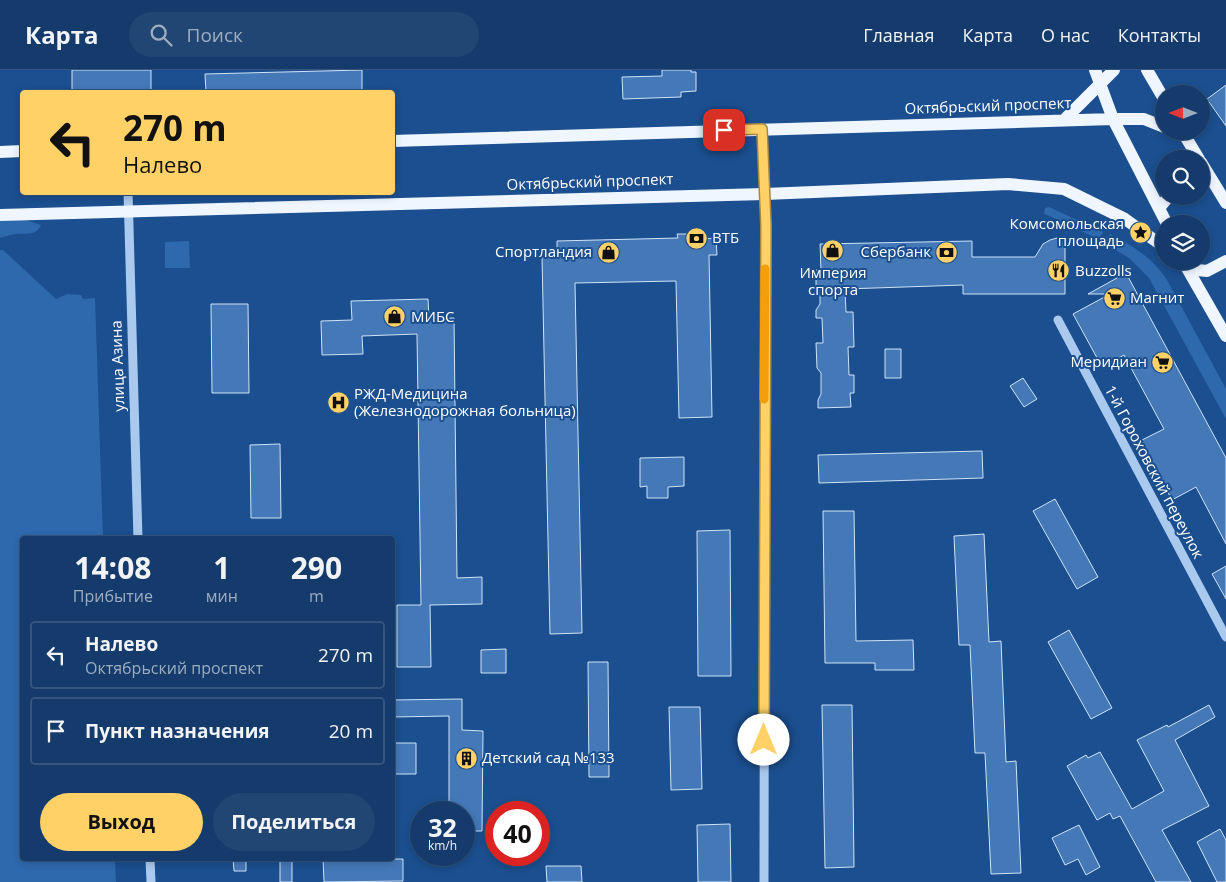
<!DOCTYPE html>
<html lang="ru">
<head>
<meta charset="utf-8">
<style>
  body { margin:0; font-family:"Open Sans",sans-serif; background:#214673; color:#f1f3f6; height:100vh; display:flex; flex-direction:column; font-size:19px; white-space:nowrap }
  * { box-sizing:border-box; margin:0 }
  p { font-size:16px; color:#9dadc1 }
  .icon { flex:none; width:28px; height:28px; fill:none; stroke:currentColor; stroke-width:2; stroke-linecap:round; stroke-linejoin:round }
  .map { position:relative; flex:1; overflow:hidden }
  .panel { position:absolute; left:20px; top:466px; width:375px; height:325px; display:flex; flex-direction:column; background:#143b6b; border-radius:5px; box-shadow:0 2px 8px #0003,0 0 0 1px #33557e }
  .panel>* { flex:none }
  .guide { position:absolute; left:20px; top:20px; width:375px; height:105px; border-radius:5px; box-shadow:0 2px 8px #0003,0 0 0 1px #33557e; background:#ffd166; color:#111; overflow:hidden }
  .needle { width:32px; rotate:270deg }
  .tools { position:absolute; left:1155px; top:15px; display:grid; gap:10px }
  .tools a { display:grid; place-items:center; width:55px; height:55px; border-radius:50%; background:#143b6b; box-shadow:0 2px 8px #0003,0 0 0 1px #33557e; font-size:25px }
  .speed { position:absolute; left:410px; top:731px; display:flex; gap:10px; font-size:25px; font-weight:700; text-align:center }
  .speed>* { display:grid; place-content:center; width:65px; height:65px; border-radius:50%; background:#143b6b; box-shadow:0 2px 8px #0003,0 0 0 1px #33557e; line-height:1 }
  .speed small { font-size:12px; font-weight:400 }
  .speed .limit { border:8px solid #d22; background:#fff; color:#111 }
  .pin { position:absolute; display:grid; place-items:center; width:42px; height:42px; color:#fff; margin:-21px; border-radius:10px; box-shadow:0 2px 8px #0006 }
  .me { position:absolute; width:55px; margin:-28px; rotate:0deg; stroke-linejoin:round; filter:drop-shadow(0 0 4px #0008) }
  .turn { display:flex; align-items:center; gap:18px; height:105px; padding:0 20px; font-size:22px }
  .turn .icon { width:65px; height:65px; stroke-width:2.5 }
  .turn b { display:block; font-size:35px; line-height:42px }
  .eta { display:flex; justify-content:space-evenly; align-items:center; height:85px; text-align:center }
  .eta b { font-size:30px; font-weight:700; line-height:35px }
  .cta { display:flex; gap:10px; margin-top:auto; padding:10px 20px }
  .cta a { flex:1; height:58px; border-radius:30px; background:#ffd166; color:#111; font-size:20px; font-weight:700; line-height:58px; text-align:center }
  .cta a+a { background:#214673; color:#f1f3f6 }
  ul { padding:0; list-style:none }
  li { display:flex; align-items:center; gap:15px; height:68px; margin:0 10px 8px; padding:0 10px; border:2px solid #33557e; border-radius:5px }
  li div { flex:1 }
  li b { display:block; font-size:19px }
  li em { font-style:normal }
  header { display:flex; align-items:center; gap:30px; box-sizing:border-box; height:70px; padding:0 25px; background:#143b6b; border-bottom:1px solid #33557e }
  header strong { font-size:24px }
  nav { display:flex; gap:28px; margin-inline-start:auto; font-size:18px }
  .search { width:350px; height:45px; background:#214673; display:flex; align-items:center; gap:12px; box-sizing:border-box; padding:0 18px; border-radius:28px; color:#9dadc1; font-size:19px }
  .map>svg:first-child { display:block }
  .green { fill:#2e69ad }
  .building { fill:#4478b7; stroke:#cfe3fa }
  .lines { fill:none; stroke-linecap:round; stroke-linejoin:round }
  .minor { stroke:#a9c9ee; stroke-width:9 }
  .major { stroke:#f0f6ff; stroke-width:12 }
  .route-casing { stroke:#a68842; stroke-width:12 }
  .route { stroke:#ffd166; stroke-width:9 }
  .slow { stroke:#f59e0b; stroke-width:9 }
  .labels { text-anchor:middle; stroke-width:4; stroke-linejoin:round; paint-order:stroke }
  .street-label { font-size:15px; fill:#fff; stroke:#1b4f8f }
  .poi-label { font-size:15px; fill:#fff; stroke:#1b4f8f; text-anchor:start }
</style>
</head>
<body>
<header>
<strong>Карта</strong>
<div class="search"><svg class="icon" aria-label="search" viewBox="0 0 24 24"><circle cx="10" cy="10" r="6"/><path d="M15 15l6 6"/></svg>Поиск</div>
<nav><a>Главная</a><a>Карта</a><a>О нас</a><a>Контакты</a></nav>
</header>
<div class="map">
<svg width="1226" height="812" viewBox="0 0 1226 812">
  <rect width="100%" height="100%" fill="#1b4f8f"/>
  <path class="green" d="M1049,137L1103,162L1099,170L1068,154L1044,144L1045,138Z
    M0,150H26L41,155C36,166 27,163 16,164C11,165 5,166 0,168Z
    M1110,164C1133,176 1153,188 1167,210L1226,319V349L1149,208L1129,188L1104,173Z
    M189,171L190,198H165V172Z
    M0,180H3L56,229L67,224L81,225L83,229L95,228L103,469H22V789H115L116,812H0Z"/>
  <path class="building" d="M72,0H151V21L72,22Z
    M362,0V22H206L205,4Z
    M662,0H691V2H696V21L681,22V27L623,29L622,7L662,6Z
    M1226,15V56L1207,29Z
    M677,164H702V169L716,168L717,185H709L712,347L679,348L676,211L575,213L582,563L550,564L542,187H557V171L678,168Z
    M1057,168L1065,169V224H963V215L845,219L846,242H853L854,277H848L849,305H854V323H850L851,337L818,338V330L821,324V303L817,298L816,273H823L822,248H816V240L820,234V217H816V200H821L820,174L972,171V187H1035L1043,174L1050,170Z
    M1126,203L1226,388V474L1196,417L1172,430L1140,371L1164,359L1124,285L1102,297L1073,244L1110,224H1088Z
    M428,229L429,249L454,248L457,508L482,507V534L430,535L431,597H397V535H421L417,264L362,266L363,284L322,285L321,251L352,250L351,231Z
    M211,234H248L249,323H212Z
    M885,279H901V308H885Z
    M1023,308L1037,329L1024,337L1010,316Z
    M280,374L281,448H251L250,375Z
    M982,381L983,408L819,413L818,385Z
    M684,387V416L668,417V428H647V416L640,417V388Z
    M1055,429L1098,507L1077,519L1033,441Z
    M823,441H854L856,571L913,570L914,600H875V593H825Z
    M730,460L731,606H698L697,461Z
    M984,464L989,572L1001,571L1006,692L1016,691L1021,803L991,804L985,683H975L970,575H959L954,466Z
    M1226,496V529L1212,504Z
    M1069,560L1112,638L1091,649L1048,572Z
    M506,579V603H481V580Z
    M588,592H608L609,707H589Z
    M462,629V660L483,661L482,761H464V742H449V646L392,647V630Z
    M822,635H852L854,797L825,798Z
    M1209,635L1215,647L1175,670L1209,736L1162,760L1191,812H1156L1120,746L1113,749L1110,743L1097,750L1067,696L1086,685L1088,688L1100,682L1132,739L1164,721L1137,670L1167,655L1168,657Z
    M669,637H700L702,719L671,720Z
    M392,673H416V704H392Z
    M730,754L731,812H698L697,755Z
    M1079,755L1100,797L1086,805L1078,789L1065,795L1052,768Z
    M1220,759L1226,770V812H1217L1197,772Z
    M233,789H246V801H234Z
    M280,789H292V812H280Z
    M323,789H403V811L324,812Z
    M546,796H581L582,812H547Z"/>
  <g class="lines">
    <path class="minor" d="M762,59L765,156L764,812
      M128,122L138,469
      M1058,250L1226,567
      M150,789L151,812"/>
    <path class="major" d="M1095,0L1113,49L1167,154
      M1147,0L1164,29
      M1064,50L1114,0
      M1182,61L1199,89
      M392,71L1113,49H1144L1164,57
      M0,82L22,81
      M1201,92L1226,133
      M1160,137L1169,126
      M0,145L765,124L1008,114L1064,119L1125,149L1164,177
      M1183,191L1226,266
      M1188,199L1207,201L1226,191"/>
  </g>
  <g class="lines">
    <defs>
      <path id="route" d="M724,60L762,59L766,156L764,670"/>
    </defs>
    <use href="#route" class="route-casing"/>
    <use href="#route" class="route"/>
    <path class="slow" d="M764,329L765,199"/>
  </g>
  <defs>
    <symbol id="sight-disc" viewBox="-11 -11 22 22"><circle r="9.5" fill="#ffd166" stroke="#1b4f8f"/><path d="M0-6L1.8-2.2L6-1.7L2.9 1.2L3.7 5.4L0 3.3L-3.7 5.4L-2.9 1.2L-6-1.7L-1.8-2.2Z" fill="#111"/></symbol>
    <symbol id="bank-disc" viewBox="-11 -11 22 22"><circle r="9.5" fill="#ffd166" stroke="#1b4f8f"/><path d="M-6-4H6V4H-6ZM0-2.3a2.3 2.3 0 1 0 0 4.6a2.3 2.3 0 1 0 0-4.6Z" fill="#111"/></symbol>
    <symbol id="shop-disc" viewBox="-11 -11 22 22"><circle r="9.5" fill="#ffd166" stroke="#1b4f8f"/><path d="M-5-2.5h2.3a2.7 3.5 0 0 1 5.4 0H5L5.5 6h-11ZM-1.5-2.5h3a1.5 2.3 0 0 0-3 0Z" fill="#111"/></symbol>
    <symbol id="restaurant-disc" viewBox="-11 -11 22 22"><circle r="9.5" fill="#ffd166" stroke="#1b4f8f"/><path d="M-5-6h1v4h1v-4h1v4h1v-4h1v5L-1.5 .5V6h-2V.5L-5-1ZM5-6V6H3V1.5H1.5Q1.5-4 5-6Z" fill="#111"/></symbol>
    <symbol id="supermarket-disc" viewBox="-11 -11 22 22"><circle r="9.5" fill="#ffd166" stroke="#1b4f8f"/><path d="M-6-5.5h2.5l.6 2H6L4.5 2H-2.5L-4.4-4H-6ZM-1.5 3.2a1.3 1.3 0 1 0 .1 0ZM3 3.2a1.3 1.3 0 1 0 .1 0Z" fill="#111"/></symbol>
    <symbol id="hospital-disc" viewBox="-11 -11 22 22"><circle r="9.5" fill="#ffd166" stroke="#1b4f8f"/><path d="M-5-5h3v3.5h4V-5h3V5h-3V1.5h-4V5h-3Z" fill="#111"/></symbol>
    <symbol id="building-disc" viewBox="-11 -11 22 22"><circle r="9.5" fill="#ffd166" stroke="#1b4f8f"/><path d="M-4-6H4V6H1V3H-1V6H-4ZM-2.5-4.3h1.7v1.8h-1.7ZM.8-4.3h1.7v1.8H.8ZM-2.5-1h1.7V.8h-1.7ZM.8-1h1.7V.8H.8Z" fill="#111"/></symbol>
  </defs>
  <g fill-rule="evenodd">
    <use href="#sight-disc" x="1128" y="150" width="25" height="25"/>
    <use href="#bank-disc" x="684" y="156" width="25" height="25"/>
    <use href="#shop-disc" x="820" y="168" width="25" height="25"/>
    <use href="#shop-disc" x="596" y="170" width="25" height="25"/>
    <use href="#bank-disc" x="934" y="170" width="25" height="25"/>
    <use href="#restaurant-disc" x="1046" y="188" width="25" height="25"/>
    <use href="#supermarket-disc" x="1102" y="216" width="25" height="25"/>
    <use href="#shop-disc" x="382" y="234" width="25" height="25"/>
    <use href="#supermarket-disc" x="1150" y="280" width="25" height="25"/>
    <use href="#hospital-disc" x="326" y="320" width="25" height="25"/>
    <use href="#building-disc" x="454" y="676" width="25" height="25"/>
  </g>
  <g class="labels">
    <g class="street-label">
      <text transform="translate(988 36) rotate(-2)" y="5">Октябрьский проспект</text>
      <text transform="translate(590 112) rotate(-2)" y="5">Октябрьский проспект</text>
      <text transform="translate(118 296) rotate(-92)" y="5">улица Азина</text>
      <text transform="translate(1154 402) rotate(62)" y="5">1-й Гороховский переулок</text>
    </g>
    <g class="poi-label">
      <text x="1124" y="159" text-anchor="end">Комсомольская<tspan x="1124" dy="17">площадь</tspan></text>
      <text x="712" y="173">ВТБ</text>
      <text x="592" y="187" text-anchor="end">Спортландия</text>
      <text x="931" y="187" text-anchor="end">Сбербанк</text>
      <text x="1075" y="206">Buzzolls</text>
      <text x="833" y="208" text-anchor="middle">Империя<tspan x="833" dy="17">спорта</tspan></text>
      <text x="1130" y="233">Магнит</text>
      <text x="411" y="252">МИБС</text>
      <text x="1147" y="297" text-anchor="end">Меридиан</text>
      <text x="354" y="329">РЖД-Медицина<tspan x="354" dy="17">(Железнодорожная больница)</tspan></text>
      <text x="482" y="693">Детский сад №133</text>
    </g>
  </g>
</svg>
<div class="tools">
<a><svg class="needle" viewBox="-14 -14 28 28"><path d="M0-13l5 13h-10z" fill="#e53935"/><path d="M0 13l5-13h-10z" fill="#9dadc1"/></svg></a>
<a><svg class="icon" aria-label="search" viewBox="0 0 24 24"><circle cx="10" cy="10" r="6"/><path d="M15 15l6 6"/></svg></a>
<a><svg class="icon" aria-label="layers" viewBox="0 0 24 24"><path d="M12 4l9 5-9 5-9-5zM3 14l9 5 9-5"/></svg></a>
</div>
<div class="speed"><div>32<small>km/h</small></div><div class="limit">40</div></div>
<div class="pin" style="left:724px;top:60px;background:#d93025"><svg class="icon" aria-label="arrive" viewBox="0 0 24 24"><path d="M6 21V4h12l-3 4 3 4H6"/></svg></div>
<svg class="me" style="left:764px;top:670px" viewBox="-20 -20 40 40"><circle r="19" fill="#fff"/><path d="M0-13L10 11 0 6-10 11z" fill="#ffd166"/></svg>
<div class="guide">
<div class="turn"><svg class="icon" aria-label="left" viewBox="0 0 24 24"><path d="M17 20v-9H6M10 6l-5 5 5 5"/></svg><div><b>270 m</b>Налево</div></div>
</div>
<section class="panel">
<div class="eta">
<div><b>14:08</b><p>Прибытие</p></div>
<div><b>1</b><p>мин</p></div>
<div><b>290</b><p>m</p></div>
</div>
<ul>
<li><svg class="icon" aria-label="left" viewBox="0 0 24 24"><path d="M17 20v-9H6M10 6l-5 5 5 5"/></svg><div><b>Налево</b><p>Октябрьский проспект</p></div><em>270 m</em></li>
<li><svg class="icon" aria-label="arrive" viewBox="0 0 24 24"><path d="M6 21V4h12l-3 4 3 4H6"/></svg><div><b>Пункт назначения</b></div><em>20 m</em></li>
</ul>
<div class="cta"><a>Выход</a><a>Поделиться</a></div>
</section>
</div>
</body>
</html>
